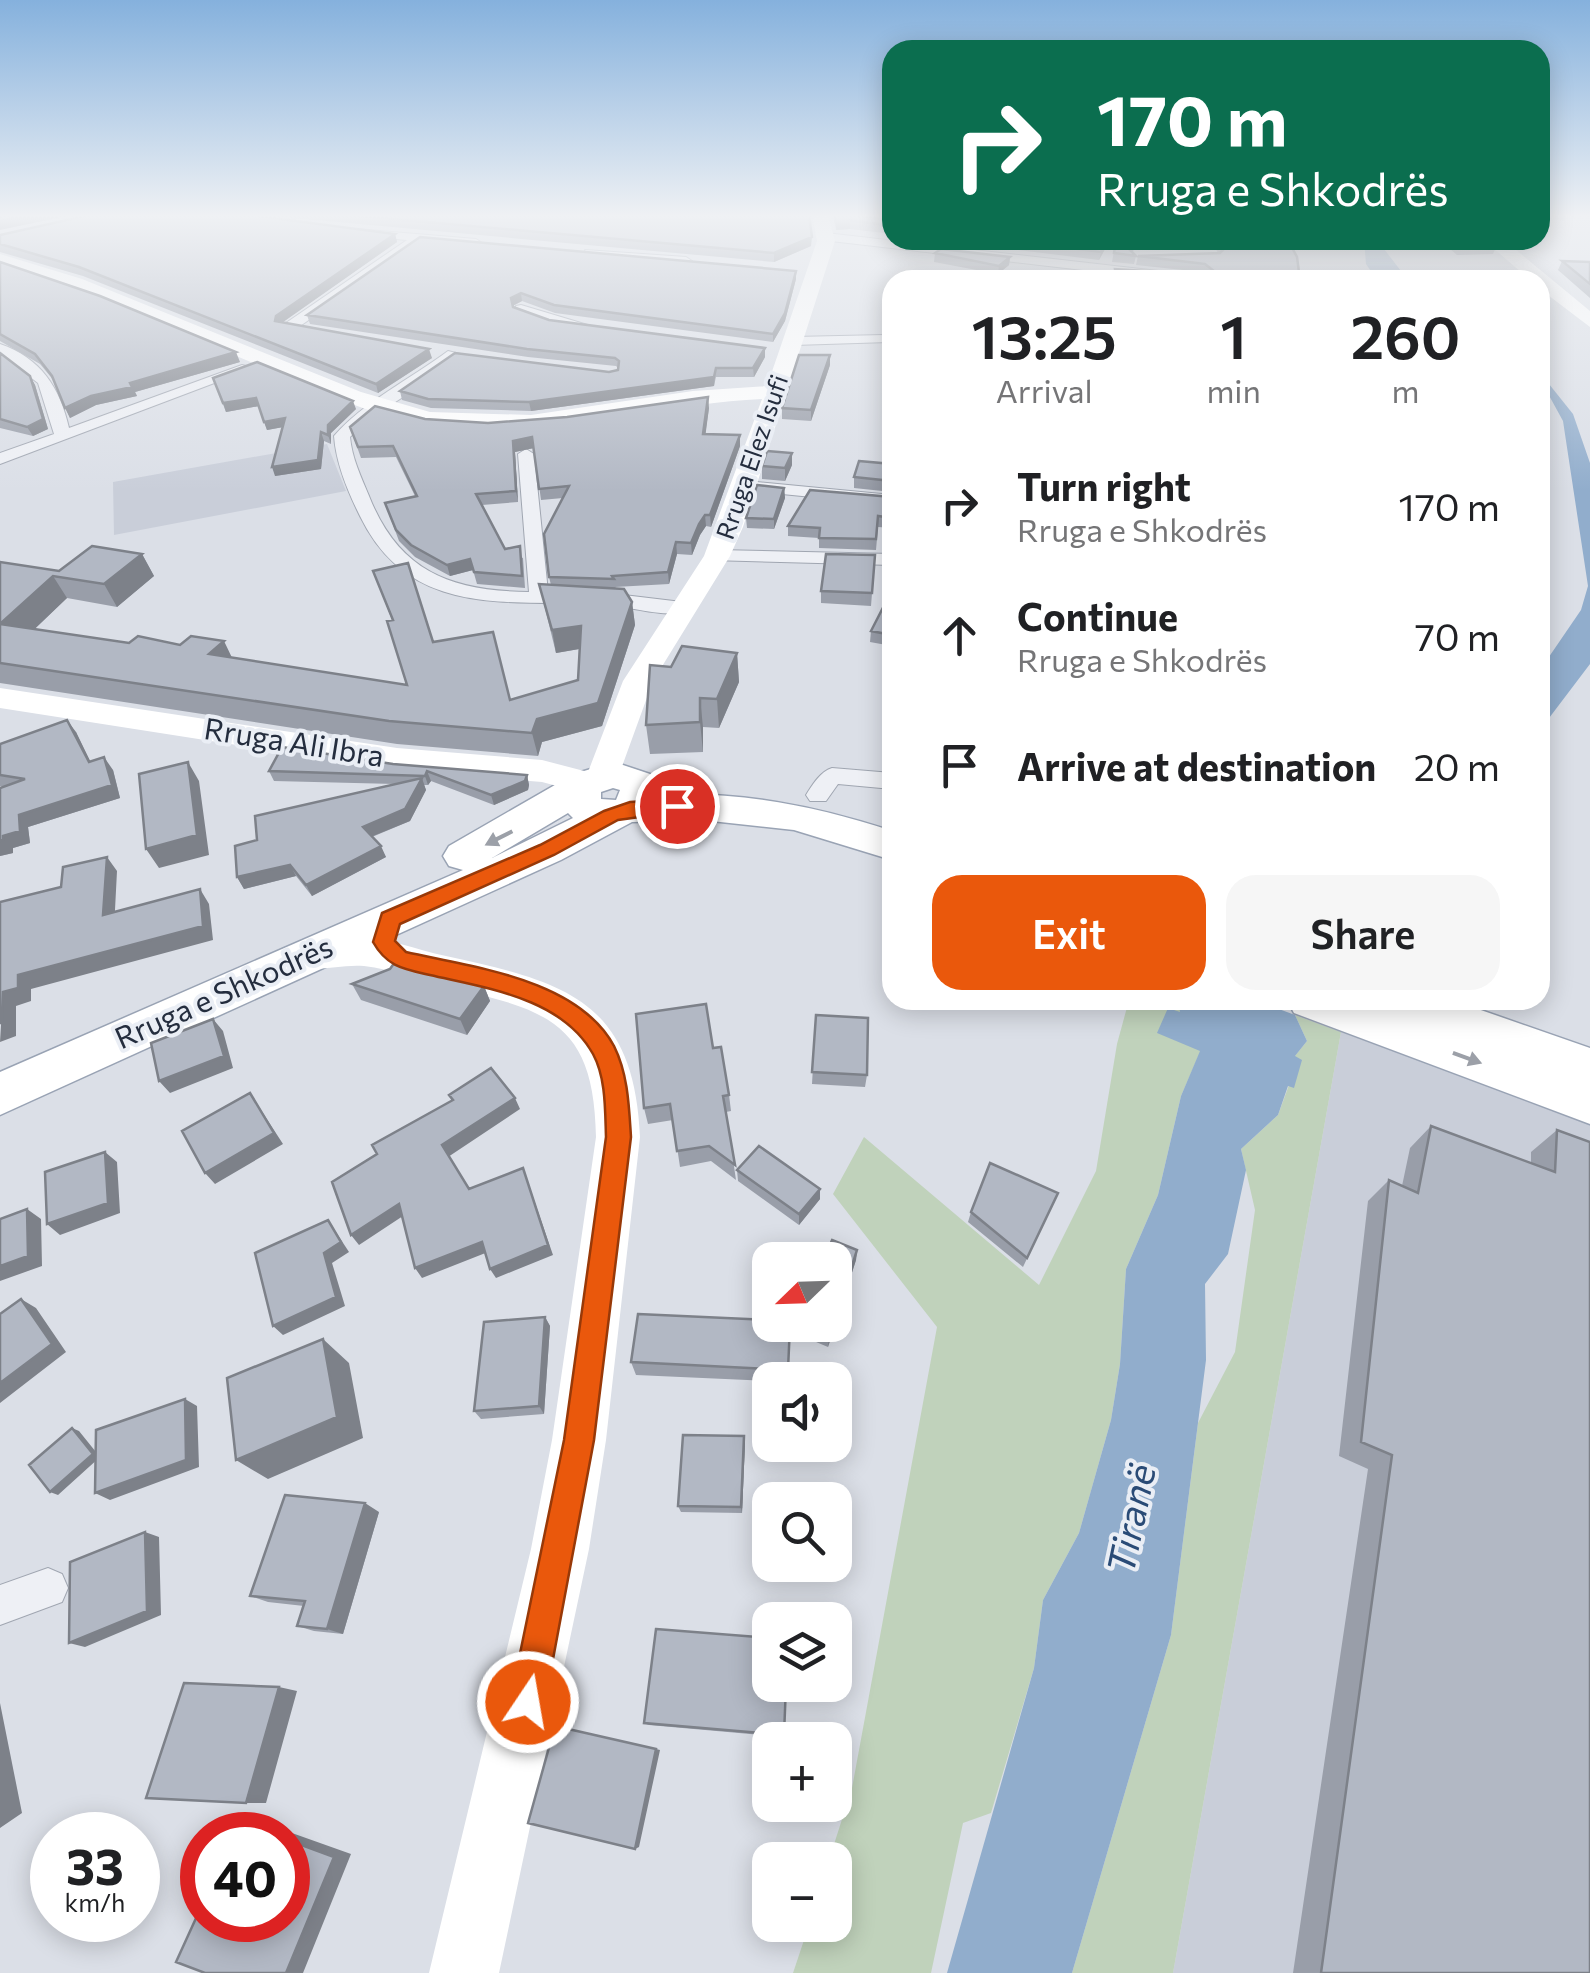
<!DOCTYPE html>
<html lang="en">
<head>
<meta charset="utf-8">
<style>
  body { margin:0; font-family:Commissioner,sans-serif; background:#f6f6f6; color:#202124; height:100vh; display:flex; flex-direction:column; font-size:38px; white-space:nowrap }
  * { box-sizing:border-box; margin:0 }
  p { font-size:32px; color:#757577 }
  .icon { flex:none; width:55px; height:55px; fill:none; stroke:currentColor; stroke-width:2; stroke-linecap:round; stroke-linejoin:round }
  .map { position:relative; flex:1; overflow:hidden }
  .side { position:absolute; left:882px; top:270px; width:668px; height:740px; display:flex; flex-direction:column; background:#fff; border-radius:30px; box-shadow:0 5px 25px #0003 }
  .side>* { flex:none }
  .hud { position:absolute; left:882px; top:40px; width:668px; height:210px; border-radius:30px; box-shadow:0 5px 25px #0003; background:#0b6e4f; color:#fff; overflow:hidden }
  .needle { width:65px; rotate:247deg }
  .tools { position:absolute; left:752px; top:1242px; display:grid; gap:20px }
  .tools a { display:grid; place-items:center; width:100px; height:100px; border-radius:20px; background:#fff; box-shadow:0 5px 25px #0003; font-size:50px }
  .speed { position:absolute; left:30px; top:1812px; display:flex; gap:20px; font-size:50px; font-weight:700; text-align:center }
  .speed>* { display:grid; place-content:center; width:130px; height:130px; border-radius:50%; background:#fff; box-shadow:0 5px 25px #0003; line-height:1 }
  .speed small { font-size:25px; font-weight:400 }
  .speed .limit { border:15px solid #d22; background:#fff; color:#111 }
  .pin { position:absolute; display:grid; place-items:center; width:85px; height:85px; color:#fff; margin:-42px; border:5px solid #fff; border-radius:50%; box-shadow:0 2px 10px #0007 }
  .me { position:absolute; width:110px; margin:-55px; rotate:12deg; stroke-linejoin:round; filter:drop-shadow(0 0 8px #0008) }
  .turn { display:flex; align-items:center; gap:35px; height:210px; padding:0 50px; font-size:45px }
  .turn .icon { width:130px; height:130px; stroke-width:2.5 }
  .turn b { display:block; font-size:70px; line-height:85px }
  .eta { display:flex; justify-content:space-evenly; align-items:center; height:170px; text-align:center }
  .eta b { font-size:60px; font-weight:600; line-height:70px }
  .cta { display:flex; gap:20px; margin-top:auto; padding:20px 50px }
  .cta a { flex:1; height:115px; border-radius:30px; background:#ea580c; color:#fff; font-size:40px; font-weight:600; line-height:115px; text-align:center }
  .cta a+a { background:#f6f6f6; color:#202124 }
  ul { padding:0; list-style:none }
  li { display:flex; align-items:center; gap:30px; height:130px; padding:0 50px }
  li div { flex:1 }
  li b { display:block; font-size:38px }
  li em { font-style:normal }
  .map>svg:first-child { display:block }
  .built { fill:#c9ced9 }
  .green { fill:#c0d2bb }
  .water { fill:#91adcc }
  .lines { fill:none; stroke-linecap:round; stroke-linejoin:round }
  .street-casing { stroke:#a0a6b1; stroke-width:2 }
  .primary-casing { stroke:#99a3b4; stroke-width:3 }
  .street { fill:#eef0f5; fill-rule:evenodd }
  .secondary { fill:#fff; fill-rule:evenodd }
  .primary { fill:#fff; fill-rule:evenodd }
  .wall { fill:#999ea9 }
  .shaded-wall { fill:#7d8189 }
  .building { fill:#b2b8c4; stroke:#7d8189; stroke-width:2.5 }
  .oneway { fill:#9ca0a8 }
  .route { fill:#ea580c; stroke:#983908; stroke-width:2.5 }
  .labels { text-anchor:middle; stroke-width:8; stroke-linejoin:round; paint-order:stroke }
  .far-street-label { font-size:25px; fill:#242d3e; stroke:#eaeef5 }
  .street-label { font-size:30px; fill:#242d3e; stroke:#eaeef5 }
  .near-water-label { font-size:38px; font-style:italic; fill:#2a4b76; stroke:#eaeef5 }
</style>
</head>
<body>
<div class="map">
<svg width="1590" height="1973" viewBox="0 0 1590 1973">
  <rect width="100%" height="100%" fill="#dbdfe7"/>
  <path class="built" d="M327,444L346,491L114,535L113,482Z
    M1341,1032L1590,1124V1973H1173Z"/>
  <path class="green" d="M1129,1000H1178L1201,1050L1181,1096L1158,1195L1126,1269L1120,1364L1111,1420L1079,1533L1043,1600L1034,1668L991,1813L963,1823L931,1973H793L809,1925H835V1860H829L852,1788L937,1327L833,1194L864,1137L1039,1285L1096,1171L1117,1044Z
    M1295,1015L1341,1032L1173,1973H1072L1171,1635L1198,1423L1235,1352L1255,1210L1241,1149L1278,1115L1289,1085L1294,1087V1057L1307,1041Z"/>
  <path class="water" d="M1364,240H1377L1408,280H1377L1366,264Z
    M1540,363L1550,376L1549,384L1573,414L1590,463V664L1540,730V670L1581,610L1588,586L1563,421L1540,379Z
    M1178,1000H1254L1295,1015L1307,1041L1295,1056L1302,1060L1294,1088L1288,1086L1278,1115L1241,1149L1246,1170L1228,1254L1205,1284L1206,1360L1171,1635L1072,1973H947L1034,1668L1043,1600L1079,1533L1111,1420L1120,1364L1126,1269L1158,1195L1181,1096L1200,1051L1157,1033L1168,1008L1180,1012Z"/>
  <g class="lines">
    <defs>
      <path id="street" d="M356,229L476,239L482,243L476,247L421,241L293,331H283V325L407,240L360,236Z
        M826,233L1202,276L1208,280H1169L822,240Z
        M585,250L686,257L692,261L686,265L589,257Z
        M521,305L591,326L584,330L546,324L516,312V306Z
        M884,335L889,336V342L794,345L787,341L794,337Z
        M0,344C41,358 60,388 69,428L242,365L254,368L0,464V453L54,434L38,383L0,354Z
        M448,351L460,354C428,387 383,404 350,437C352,458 361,477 369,496C399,572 451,591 529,592L518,454L526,449L534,454L548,592L607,593L682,602L692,608L689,612C661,618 625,605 597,604C503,600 409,617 360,516C348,492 336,464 334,436C362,403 412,378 448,351Z
        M747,481L892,495V505L741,490L738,486Z
        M717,550L892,554V565L710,560L708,556Z
        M832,768L892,773V789L838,784L826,801H810L806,795C813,784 820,772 832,768Z
        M48,1568L62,1574L68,1588L62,1602L0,1625V1585Z"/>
      <path id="primary" d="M614,762L650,774L659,795C740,791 816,806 892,831V860L794,830L702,820L632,822L561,860L0,1115V1072L463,870L449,866L443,856L449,846L574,774ZM613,788L620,790L616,800L601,799V792ZM568,813L573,818L492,858Z
        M1287,1000H1362L1390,1010L1389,1000H1452L1590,1048V1124L1294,1013Z"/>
    </defs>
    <use href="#street" class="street-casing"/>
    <use href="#primary" class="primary-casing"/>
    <use href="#street" class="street"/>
    <path class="secondary" d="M812,215H828L835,241L743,527L730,556L653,681L616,783L587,794L542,782L397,770L0,708V688L397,748L542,760L588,772L623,681L704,556L762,399C658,404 556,437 451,429C390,424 333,396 277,373C185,335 95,293 0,265V254L82,279L361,392L430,412L531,415L693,391L767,386L817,241Z
      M1484,240H1504L1590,311V327L1540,289V280H1530Z
      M356,936C387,937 416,950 446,956C565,982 634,1000 640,1137L606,1440L589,1549L499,1973H429L531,1549L552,1440L596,1137C594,1023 549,1010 447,987C420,981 392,969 364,966C340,964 318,973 295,966L289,955L295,944Z"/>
    <use href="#primary" class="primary"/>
  </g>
  <path class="wall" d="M261,215H809L811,246L774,262Z
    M833,215H852L892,220V234L850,229L836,230Z
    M395,234L397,242L282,322L432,358L378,393L83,276L0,252V235Z
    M420,237L796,279L785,321L773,342L555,313L522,301L513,306L549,320L765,357L754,377H716L714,386L531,411L431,408L402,400L400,391L609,372L618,370V368L616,366L528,357L310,324L307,315Z
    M938,240H1110L1099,260Z
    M1116,240H1288L1300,280H1114L1115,269L1205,275L1202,272L1136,265L1138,256L1218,253L1216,249H1135L1132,252L1136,256L1134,264L1112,262Z
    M1416,240H1499L1493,254L1457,255L1442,242H1418Z
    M935,253L1010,257L1009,265L998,274L934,262Z
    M1562,261L1590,262V298L1558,270Z
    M0,262L240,362L135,392L137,396L96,405L70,418L55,382L40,364L0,341Z
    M0,353L30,376L35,385L48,429L33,436L0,428Z
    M830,365L811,421L782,419V408Z
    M213,378L356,409L331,433V444L324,441L321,469L275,476L283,427L267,430L259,406L226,412Z
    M709,408L705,435L740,446L711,527L706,526L700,535L692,555L677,554L669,584L615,587L632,602L635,625L602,726L542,742L538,756L397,744L0,683V562L59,571L142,554L154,576L117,607L67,598L34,629L232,658L407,685L392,620L373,571L433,642L510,700L578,680L579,649L556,653L539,584L551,585L549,577L563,498L541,500L534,448L515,452L518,502L482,505L505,549L523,558L525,588L477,584L473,570L450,576L415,557L399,541L385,503L415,496L396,457L361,458L350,427L425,419L488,423Z
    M792,453V465L785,481L762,479V466Z
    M892,464V492L854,488V477Z
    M784,488L785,498L774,529L747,528L746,518Z
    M892,497V528L878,527L876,550L819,548V538L788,536V526Z
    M875,555L871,606L821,603V591Z
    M892,590V646L870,642L871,631Z
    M737,653L739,682L719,728L703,727V752L650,754L646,725L671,667Z
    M76,732L90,762L113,770L120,798L28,827L30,843L13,848V853L0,856V788L4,787L0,786V744Z
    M393,764L527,775L529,785L528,790L494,805L431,781L428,785H424L426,790L410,821L372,837L386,857L312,896L296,876L244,889L237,877L257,840L395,784L274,781L269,771Z
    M352,984L484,986L490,1001L467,1035L361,1000Z
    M816,1015L867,1075L865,1087L812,1084Z
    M713,1048L729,1095L731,1111L726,1112L736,1180L711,1161L680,1167L673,1120L648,1124L644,1108Z
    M1431,1126L1531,1163V1152L1557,1130L1590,1973H1293L1368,1469L1339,1456L1368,1201L1389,1180L1402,1186L1410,1148Z
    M737,1170L820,1189V1199L799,1225L738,1181Z
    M1058,1193L1023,1267L968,1222L971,1212Z
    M857,1250L856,1260L828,1347L797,1334V1325Z
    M545,1317L550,1326L544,1414L481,1419L474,1411Z
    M790,1325L788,1380L770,1381L636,1375L631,1362Z
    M745,1443L742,1513L681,1512L678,1506Z
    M379,1512L343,1634L314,1631L297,1626L304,1606L268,1602L250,1596Z
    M787,1685L784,1737L649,1725L644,1723Z"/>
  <path class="shaded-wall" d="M28,215H71L0,230V221Z
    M850,220V229L836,230V222Z
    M395,234L397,242L279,325L275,321L276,316Z
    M812,237L811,246L774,262V253Z
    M1107,240H1110L1099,260L1101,252Z
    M1137,241L1135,249L1125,256L1127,247Z
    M1010,257L1009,265L998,274L999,266Z
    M796,271V279L785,321L773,342V334Z
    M521,293L522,301L512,306L511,298Z
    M765,348V357L754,377L753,368Z
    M429,349L432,358L378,393L376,384Z
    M236,352L240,362L135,392L137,396L96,405L70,418L65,408L91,396L130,383Z
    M830,355V365L811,421V410Z
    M716,368L714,386L531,411L529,402Z
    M30,376L35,385L48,429L33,436L27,427Z
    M708,397L709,408L704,446L703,434Z
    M256,398L259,406L226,412L223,403Z
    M353,401L356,409L331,433V444L328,435V425Z
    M285,418L289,426L267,430L264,422Z
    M321,432L324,441L321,469L275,476L272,467Z
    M740,435V446L711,527L710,515Z
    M532,437L534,448L515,452L518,502L516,491L513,441Z
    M792,453V465L785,481V468Z
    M784,488L785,498L774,529V519Z
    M705,515L706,526L700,535L692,555L691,543L699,524Z
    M676,542L677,554L669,584L668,572Z
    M142,554L154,576L117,607L104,584Z
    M470,559L473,570L450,576L447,565Z
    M53,576L67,598L16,647L0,624Z
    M632,602L635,625L602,726L542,742L538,756L532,733L537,719L598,703Z
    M581,626L585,648L556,653L552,630Z
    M224,641L235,664L209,654Z
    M737,653L739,682L719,728L717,699Z
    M700,698L703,727V752L700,722Z
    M67,720L76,732L97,775L89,762Z
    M104,757L113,770L120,798L28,827L30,843L13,848V853L0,856V841L19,815Z
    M188,762L199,781L209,855L159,868L146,849Z
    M427,771L431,781L428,785L425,776Z
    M527,775L529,785L528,790L494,805L491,795Z
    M422,778L426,790L410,821L368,838L363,827Z
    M381,846L386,857L312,896L306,885Z
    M107,857L117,871L114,929L103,915Z
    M290,865L296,876L244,889L237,877Z
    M200,889L209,904L213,940L31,989V1001L16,1006V1036L0,1042L3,992L18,975Z
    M484,986L490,1001L467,1035L460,1019Z
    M213,1019L223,1031L233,1068L170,1093L159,1081Z
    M250,1093L283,1144L215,1184L205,1173Z
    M515,1098L520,1109L448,1157L442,1145Z
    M105,1152L117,1162L120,1213L60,1235L47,1224Z
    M523,1168L553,1255L496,1278L490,1269Z
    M820,1189V1199L799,1225V1214Z
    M399,1204L406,1214L359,1245L351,1235Z
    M27,1209L41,1219L42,1266L0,1281V1266Z
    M328,1220L349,1252L332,1263L345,1306L283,1335L273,1326L324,1253Z
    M482,1242L488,1252L422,1278L415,1268Z
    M857,1250L856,1260L828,1347L829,1339L833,1325H835V1319Z
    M21,1299L36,1308L66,1352L0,1403V1383Z
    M545,1317L550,1326L544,1414L539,1406Z
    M323,1339L349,1363L363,1438L268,1479L236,1460Z
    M185,1399L197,1406L199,1467L110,1500L95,1493Z
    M72,1428L79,1431L100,1457L58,1495L50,1492Z
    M744,1436L745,1443L742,1513L741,1507Z
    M365,1503L379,1512L343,1634L327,1629Z
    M145,1532L159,1537L161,1615L85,1647L69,1643Z
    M279,1687L297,1691L266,1803H246Z
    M0,1703L22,1813L0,1828Z
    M656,1749L660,1750L639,1847L635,1849Z
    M261,1822L351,1854L303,1973H286L288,1835H274L240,1823Z"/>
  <path class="building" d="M0,215H28L0,221Z
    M89,215H250L395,234L276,316L275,321L429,349L376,384L79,267L0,244V235Z
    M349,215H809L812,237L774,253Z
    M834,215H852L892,220V226L850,220L836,222Z
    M420,237L796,271L785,313L773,334L554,305L521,293L511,298L513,307L549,320L765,348L753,368H716L714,377L529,402L428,399L400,391L455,353L609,372L618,370L619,361L615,358L527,349L307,315Z
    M1006,240H1107L1101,252Z
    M1116,240H1288L1297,257L1300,280H1117L1115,269L1210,275L1214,271L1205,264L1138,256L1220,253L1223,250L1219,241H1137L1127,247L1136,256L1114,253Z
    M941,249L1010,257L999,266L935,253Z
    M1562,261L1590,262V284Z
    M0,262L100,296L236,352L130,383L132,387L91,396L65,408L52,376L35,354L0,334Z
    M0,353L30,376L43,419L27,427L0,419Z
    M799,355H830L811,410L782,408Z
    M257,362L353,401L328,425V435L321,432L318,460L272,467L285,418L264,422L256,398L223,403L213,378Z
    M708,397L703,434L740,435L710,515H705L699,524L691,543L676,542L668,572L612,576L614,579L549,577L544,534L569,486L539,489L532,437L513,441L516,491L476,494L505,549L520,546L522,576L474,572L470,559L447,565L411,545L396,530L385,503L417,496L393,446L358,447L350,427L375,406L425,419L488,423L567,417Z
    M767,451L792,453L785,468L762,466Z
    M859,461L892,464V481L854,477Z
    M757,485L784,488L774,519L746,518Z
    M810,490L892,497V518L878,516L876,539L819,538L820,528L788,526Z
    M92,546L142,554L104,584L53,576L0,624L129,643L138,636L180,645L191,636L224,641L209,654L407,685L387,621L393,620L373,571L408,563L433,642L493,632L510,700L578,680L581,626L552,630L539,584L624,589L632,602L598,703L537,719L532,733L389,721L0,663V562L59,571Z
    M826,554L875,555L872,593L821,591Z
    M892,590V635L871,631Z
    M682,646L737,653L717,699L700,698V722L646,725L650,665L671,667Z
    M67,720L89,762L104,757L112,785L19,815L20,831L3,836V840L0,841V788L25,779L0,775V744Z
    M282,747L393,764L527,775L525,781L491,795L427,771L425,776L269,771Z
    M188,762L197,835L146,849L139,774Z
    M422,778L405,809L363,827L381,846L306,885L290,865L237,877L235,846L257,840L255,816Z
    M107,857L103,915L200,889L203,926L18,975V988L3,992L2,1023H0V902L61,887L63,867Z
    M395,962L484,986L460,1019L352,984L390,969Z
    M706,1004L713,1048L721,1047L729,1095L723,1096L735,1165L709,1146L677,1151L670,1104L644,1108L636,1014Z
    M816,1015L868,1018L867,1075L812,1072Z
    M213,1019L224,1056L159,1081L151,1043Z
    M491,1068L515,1098L442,1145L469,1189L523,1168L548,1245L490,1269L482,1242L415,1268L399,1204L351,1235L332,1182L377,1154L372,1145L453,1100L449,1095Z
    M250,1093L274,1133L205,1173L182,1131Z
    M1431,1126L1555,1172L1557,1130L1590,1142V1973H1321L1392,1455L1361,1442L1389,1180L1418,1193Z
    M759,1146L820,1189L799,1214L737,1170Z
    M105,1152L108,1203L47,1224L45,1172Z
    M990,1163L1058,1193L1027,1258L971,1212Z
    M27,1209L28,1256L0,1266V1219Z
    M328,1220L341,1242L324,1253L336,1297L273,1326L255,1253Z
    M832,1240L857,1250L835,1319V1260H824Z
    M21,1299L52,1344L0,1383V1314Z
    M638,1314L770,1320V1325H790L788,1370L631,1362Z
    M545,1317L539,1406L474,1411L484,1322Z
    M797,1325H833L829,1339Z
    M323,1339L337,1417L236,1460L227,1378Z
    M185,1399L186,1460L95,1493L96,1430Z
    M72,1428L93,1454L50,1492L29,1465Z
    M683,1435L744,1436L741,1507L678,1506Z
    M285,1495L365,1503L327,1629L297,1626L305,1601L250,1596Z
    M145,1532L147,1611L69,1643L70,1562Z
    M656,1629L770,1638V1685H786L784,1735L644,1723Z
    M184,1683L279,1687L246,1803L146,1798Z
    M555,1726L656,1749L635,1849L528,1823Z
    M240,1823L274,1835H235Z
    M288,1840L334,1857L286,1973H205L176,1962L202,1905V1920H288Z"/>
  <defs><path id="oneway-solid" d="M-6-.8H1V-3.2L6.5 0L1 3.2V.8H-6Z" transform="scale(2.5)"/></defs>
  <g class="oneway">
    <use href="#oneway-solid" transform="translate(499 838) rotate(153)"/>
    <use href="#oneway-solid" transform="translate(1467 1058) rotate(20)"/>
  </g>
  <linearGradient id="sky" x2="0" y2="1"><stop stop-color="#85b1dd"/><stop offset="0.44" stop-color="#eff1f4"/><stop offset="1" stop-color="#eff1f4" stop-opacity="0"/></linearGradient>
  <rect width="1590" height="491" fill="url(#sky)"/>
  <path class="route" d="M677,799L684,801V811L618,820L554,855L400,924L395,941L406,952C472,967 578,979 614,1046C628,1074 629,1106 631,1137L594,1440L545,1702L540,1714L528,1719L515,1714L510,1702L564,1440L606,1137C605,1110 606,1078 593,1054C562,998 486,988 430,975C404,969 387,967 373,942L382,913L540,845L604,811L630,802Z"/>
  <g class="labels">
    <g class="far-street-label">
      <text transform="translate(752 457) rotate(-71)" y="9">Rruga Elez Isufi</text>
    </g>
    <g class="street-label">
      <text transform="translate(294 743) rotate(9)" y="10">Rruga Ali Ibra</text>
      <text transform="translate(224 993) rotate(-24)" y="10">Rruga e Shkodrës</text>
    </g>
    <g class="near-water-label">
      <text transform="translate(1132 1519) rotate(-78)" y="13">Tiranë</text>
    </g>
  </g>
</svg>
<div class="tools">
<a><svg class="needle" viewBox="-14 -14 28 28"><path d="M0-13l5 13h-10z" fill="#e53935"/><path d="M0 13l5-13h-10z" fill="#757577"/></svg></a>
<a><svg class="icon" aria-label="sound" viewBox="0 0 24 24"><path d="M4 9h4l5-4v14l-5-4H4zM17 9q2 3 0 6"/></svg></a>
<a><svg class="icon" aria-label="search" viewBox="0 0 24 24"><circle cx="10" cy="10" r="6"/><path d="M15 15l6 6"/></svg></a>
<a><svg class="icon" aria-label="layers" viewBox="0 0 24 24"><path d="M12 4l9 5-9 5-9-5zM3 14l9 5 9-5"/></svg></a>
<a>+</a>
<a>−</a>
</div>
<div class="speed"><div>33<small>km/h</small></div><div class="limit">40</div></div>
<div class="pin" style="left:677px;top:806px;background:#d93025"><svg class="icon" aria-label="arrive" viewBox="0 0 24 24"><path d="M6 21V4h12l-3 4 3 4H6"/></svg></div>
<svg class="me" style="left:528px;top:1702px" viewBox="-20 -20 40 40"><circle r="17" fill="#ea580c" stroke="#fff" stroke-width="3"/><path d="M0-11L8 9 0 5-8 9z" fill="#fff"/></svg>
<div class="hud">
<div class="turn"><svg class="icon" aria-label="right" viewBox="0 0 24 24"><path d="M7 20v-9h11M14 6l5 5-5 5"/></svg><div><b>170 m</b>Rruga e Shkodrës</div></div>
</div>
<section class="side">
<div class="eta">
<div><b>13:25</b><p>Arrival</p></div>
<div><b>1</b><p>min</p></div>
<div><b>260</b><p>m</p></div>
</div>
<ul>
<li><svg class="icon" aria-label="right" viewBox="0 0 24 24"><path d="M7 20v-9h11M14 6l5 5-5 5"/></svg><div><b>Turn right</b><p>Rruga e Shkodrës</p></div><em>170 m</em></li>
<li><svg class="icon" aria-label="ahead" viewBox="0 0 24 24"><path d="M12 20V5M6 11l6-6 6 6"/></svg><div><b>Continue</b><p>Rruga e Shkodrës</p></div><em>70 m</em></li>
<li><svg class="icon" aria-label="arrive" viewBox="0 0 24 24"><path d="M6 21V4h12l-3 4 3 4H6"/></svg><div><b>Arrive at destination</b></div><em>20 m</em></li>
</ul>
<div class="cta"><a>Exit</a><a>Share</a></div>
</section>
</div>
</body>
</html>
